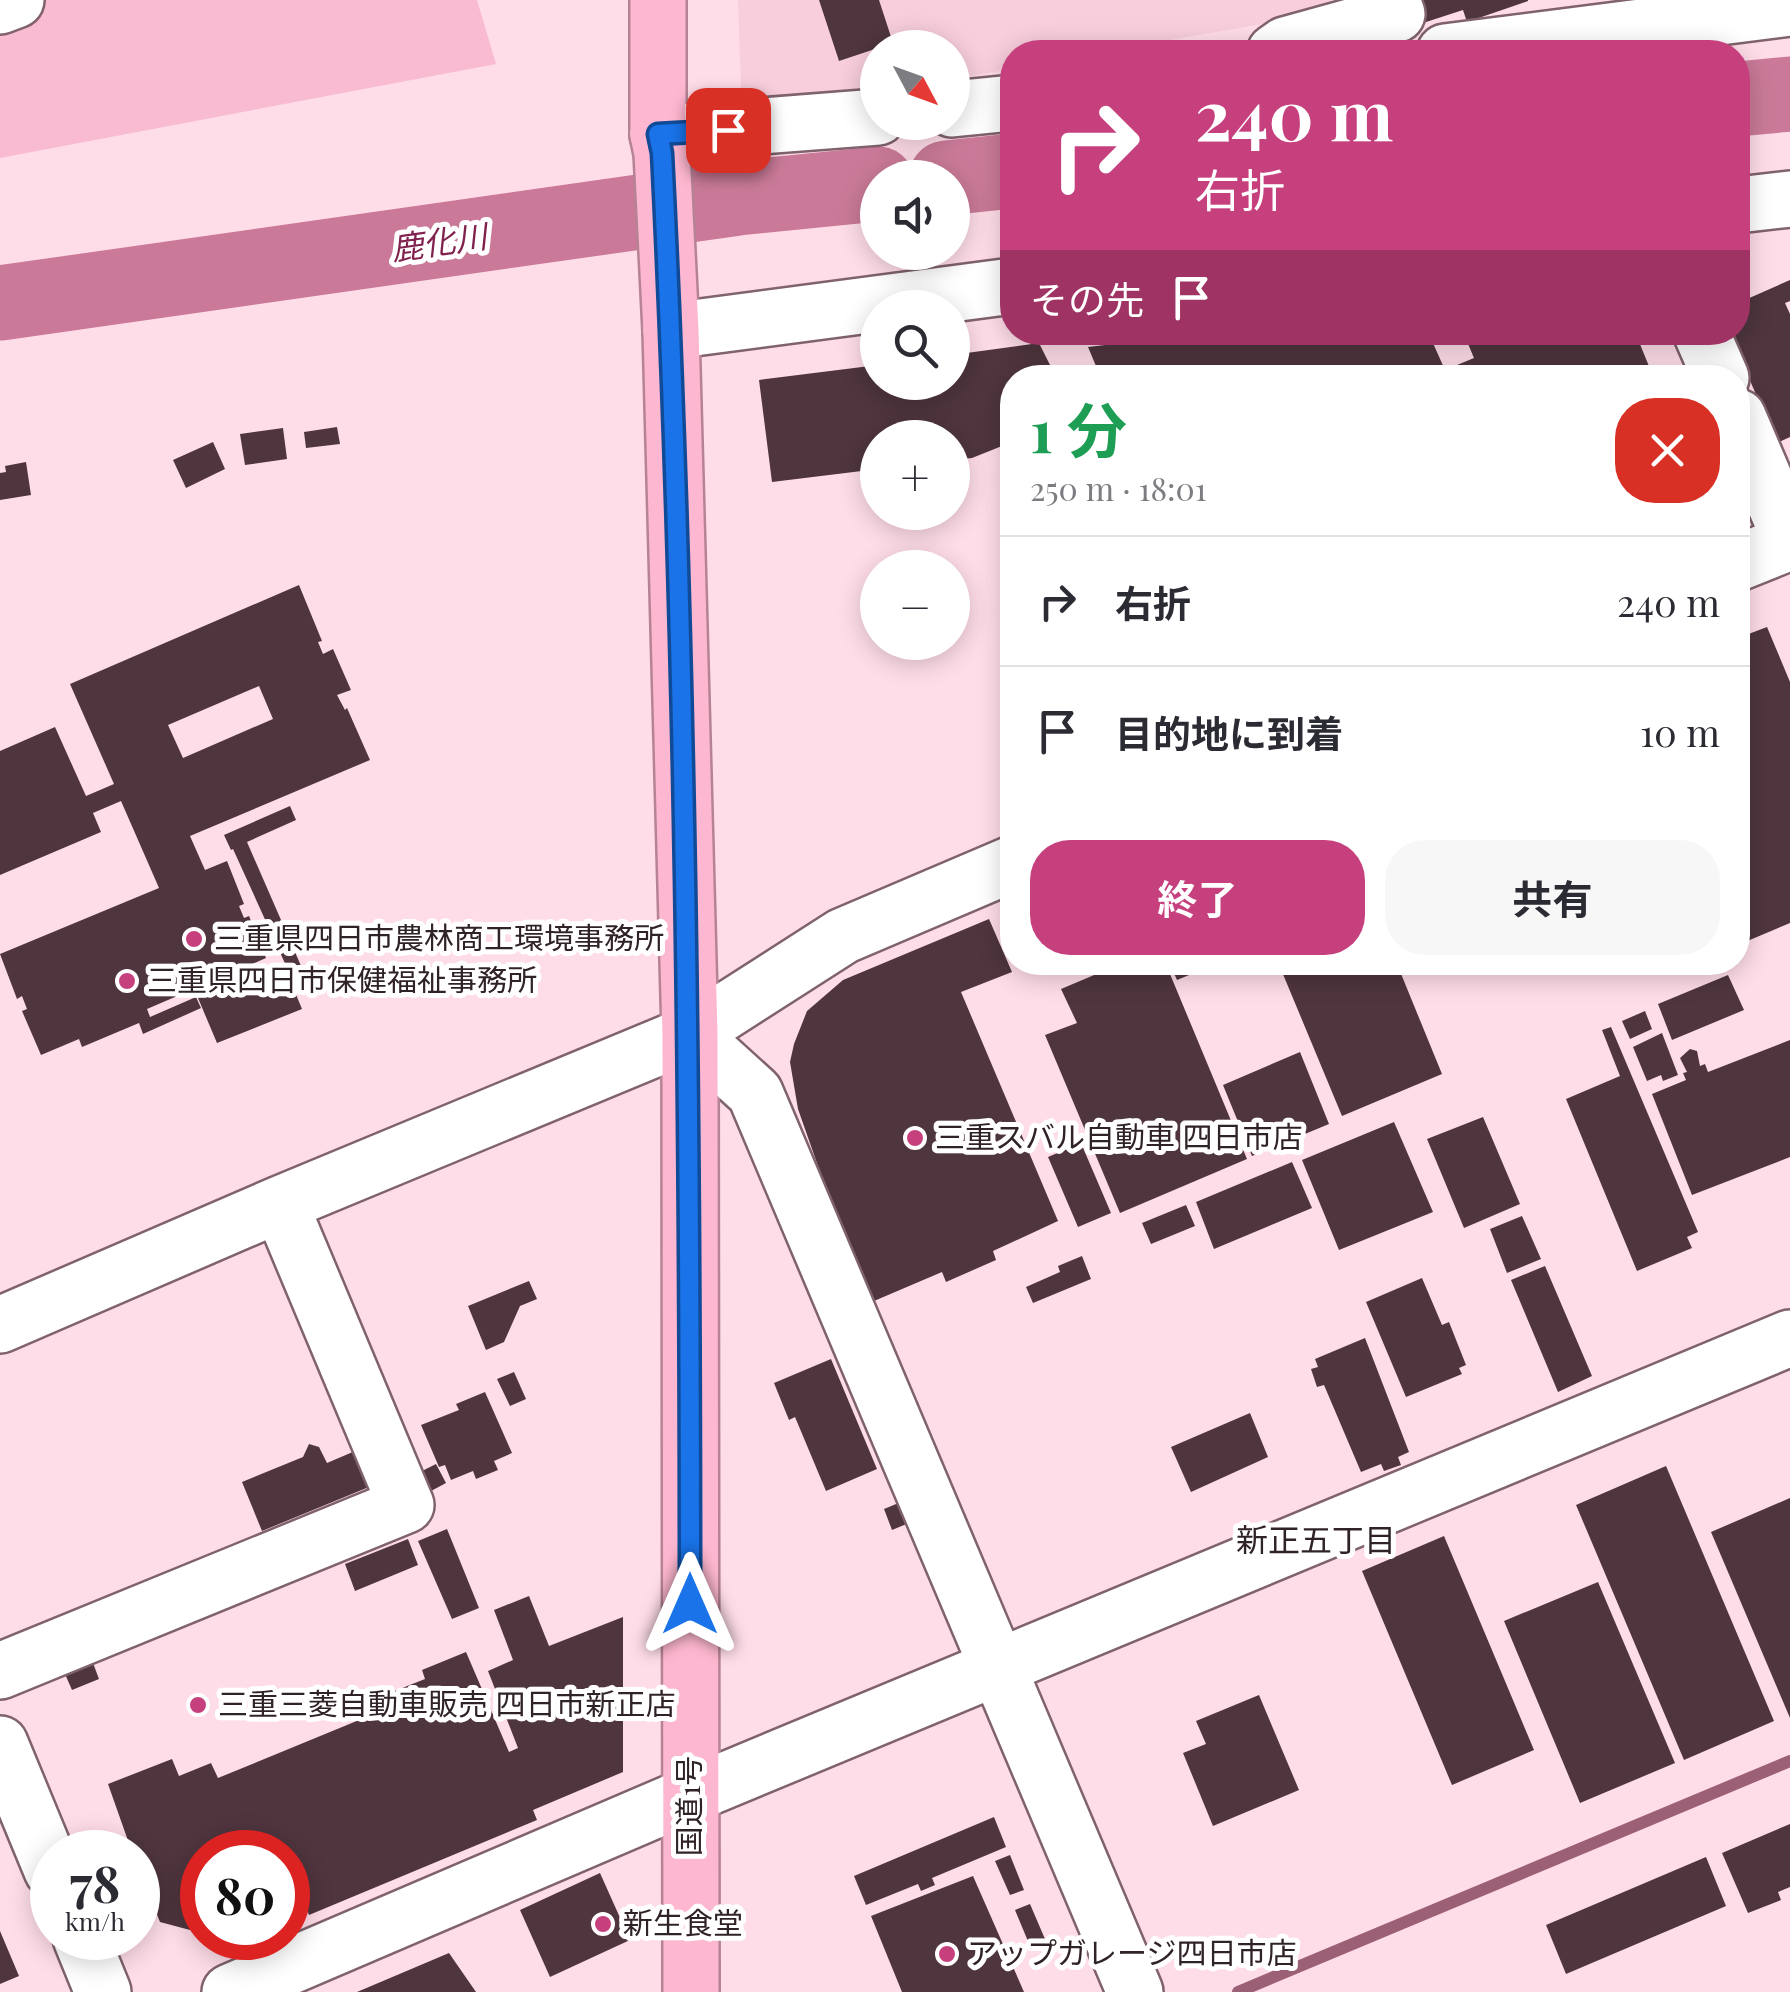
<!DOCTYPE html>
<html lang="ja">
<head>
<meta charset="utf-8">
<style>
  body { margin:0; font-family:"Playfair Display","Noto Sans JP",serif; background:#f7f7f7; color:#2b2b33; height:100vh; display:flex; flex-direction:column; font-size:38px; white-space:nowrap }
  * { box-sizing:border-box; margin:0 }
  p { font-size:32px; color:#7c7c81 }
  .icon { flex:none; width:55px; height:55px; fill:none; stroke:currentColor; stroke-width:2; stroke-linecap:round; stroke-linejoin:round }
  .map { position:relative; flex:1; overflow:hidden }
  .drawer { position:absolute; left:1000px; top:365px; width:750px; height:610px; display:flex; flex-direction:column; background:#fff; border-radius:40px; box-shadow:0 5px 25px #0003 }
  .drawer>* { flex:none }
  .guide { position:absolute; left:1000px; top:40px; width:750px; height:305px; border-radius:40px; box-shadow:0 5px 25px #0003; background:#c7407e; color:#fff; overflow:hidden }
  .needle { width:65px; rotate:131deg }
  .tools { position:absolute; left:860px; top:30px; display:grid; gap:20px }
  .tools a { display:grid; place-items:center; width:110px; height:110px; border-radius:50%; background:#fff; box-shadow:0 5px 25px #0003; font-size:50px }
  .speed { position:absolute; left:30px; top:1830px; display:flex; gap:20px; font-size:50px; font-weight:700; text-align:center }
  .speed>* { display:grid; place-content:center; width:130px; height:130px; border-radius:50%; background:#fff; box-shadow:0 5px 25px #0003; line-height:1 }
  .speed small { font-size:25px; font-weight:400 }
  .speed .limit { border:15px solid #d22; background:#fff; color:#111 }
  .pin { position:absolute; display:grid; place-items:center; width:85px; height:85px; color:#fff; margin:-42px; border-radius:20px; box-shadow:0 5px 15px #0006 }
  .me { position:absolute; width:110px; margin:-55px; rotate:0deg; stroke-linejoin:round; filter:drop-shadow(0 0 8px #0008) }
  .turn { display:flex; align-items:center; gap:35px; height:210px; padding:0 30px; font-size:45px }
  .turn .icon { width:130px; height:130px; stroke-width:2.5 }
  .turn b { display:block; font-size:70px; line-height:85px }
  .then { display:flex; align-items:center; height:95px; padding:0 30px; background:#0003; gap:20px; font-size:38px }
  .round { display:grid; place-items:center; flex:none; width:105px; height:105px; border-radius:40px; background:#f7f7f7 }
  .overview { display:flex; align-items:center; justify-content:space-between; height:170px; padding:0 30px }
  h1 { font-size:60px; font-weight:700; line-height:75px; color:#1e9e55 }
  .primary-button { display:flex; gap:20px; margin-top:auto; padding:20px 30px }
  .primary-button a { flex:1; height:115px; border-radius:40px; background:#c7407e; color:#fff; font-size:40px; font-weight:700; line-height:115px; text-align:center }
  .primary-button a+a { background:#f7f7f7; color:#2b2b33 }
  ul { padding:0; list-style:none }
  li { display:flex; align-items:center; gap:30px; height:130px; padding:0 30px; border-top:2px solid #e1e1e2 }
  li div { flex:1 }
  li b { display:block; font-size:38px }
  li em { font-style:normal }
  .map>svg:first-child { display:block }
  .built { fill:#f8cedc }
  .green { fill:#f9bbd1 }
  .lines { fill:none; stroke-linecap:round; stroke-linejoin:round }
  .stream { stroke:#9c6076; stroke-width:12 }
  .river { stroke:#ca7a98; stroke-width:75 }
  .building { fill:#4f353e; fill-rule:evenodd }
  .minor-casing { stroke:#7f626c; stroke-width:60 }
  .highway-casing { stroke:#b68395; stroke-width:60 }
  .minor { stroke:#fff; stroke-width:55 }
  .highway { stroke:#feb7d0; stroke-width:55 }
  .route-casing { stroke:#114b97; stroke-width:25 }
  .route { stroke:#1a73e8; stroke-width:18 }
  .poi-dot { fill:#c7407e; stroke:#fff; stroke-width:4 }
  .labels { text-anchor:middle; stroke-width:10; stroke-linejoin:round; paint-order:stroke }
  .poi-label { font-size:30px; fill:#302327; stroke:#fff; text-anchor:start }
  .street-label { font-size:30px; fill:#302327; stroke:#fff }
  .water-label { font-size:32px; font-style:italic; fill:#80214e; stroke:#fff }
  .neighbourhood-label { font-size:32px; fill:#302327; stroke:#fff }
</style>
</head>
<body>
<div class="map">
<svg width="1790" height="1992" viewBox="0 0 1790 1992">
  <rect width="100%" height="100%" fill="#ffdde8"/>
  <path class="built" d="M738,0H1332L1319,14L1102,52H1012V69L953,79L952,48H878L877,93L742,117Z"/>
  <path class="green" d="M0,0H477L496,64L0,158Z"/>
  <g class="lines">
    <path class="stream" d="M1238,1992L1790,1761"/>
    <path class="river" d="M1738,99L1790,94
      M946,178L1012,171
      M0,303L738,198L878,184"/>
  </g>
  <path class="building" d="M819,0H879L893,43L839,61Z
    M1415,0H1528V1L1467,22L1463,10L1423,23Z
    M1790,280V301L1785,303L1790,314V437L1777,443L1729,332H1738V303Z
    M1217,332H1340L1343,339L1359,332H1428L1445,370L1474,358L1466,339L1482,332H1635L1653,376L1101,378L1088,347Z
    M1039,343L1053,371L1063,366L1069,378H1012V442L972,458L952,460V438H878V469L772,482L759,380L878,365V382H952V355Z
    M337,427L340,444L306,448L304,432Z
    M283,428L287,459L245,465L240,434Z
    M213,442L225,469L186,488L173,460Z
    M26,462L31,495L0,500V473L6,472L5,466Z
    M299,585L322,641L318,642L323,654L333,649L351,690L337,695L345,710L347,708L370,760L190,836L205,870L227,861L244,904L239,906L244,918L249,916L266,958L147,1009L150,1017L196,997L201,1008L143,1034L139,1023L82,1047L79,1039L41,1055L22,1011L27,1009L22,996L17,999L0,954L159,888L121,801L93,813L101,832L0,875V751L55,727L86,796L114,784L70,684ZM259,686L273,719L183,758L168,725Z
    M1767,627L1790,682V923L1738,945V638Z
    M290,806L296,820L247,842L305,975L293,981L233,849L231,850L224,835Z
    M989,919L1012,972L961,992L1058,1221L993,1251L996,1260L946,1282L942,1272L874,1301L818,1166L798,1109L790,1062L794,1044L807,1011L843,980Z
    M1103,962H1165L1247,1159L1120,1213L1045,1035L1077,1023L1061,989L1106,970Z
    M1169,962H1218V963L1177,980Z
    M1292,962L1397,964L1442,1074L1342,1116L1280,967Z
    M283,963L302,1009L217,1043L198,998Z
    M1728,975L1744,1010L1672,1040L1658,1004Z
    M1645,1011L1652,1029L1630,1039L1622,1021Z
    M1611,1027L1698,1232L1687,1237L1692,1248L1637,1271L1566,1099L1620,1076L1602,1030Z
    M1662,1033L1678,1075L1663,1081L1661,1075L1647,1081L1633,1047Z
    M1790,1040V1157L1692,1195L1652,1094L1686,1080L1683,1073L1687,1072L1680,1058L1690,1049L1697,1051L1700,1066L1705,1064L1708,1072Z
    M1300,1052L1329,1124L1252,1156L1223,1085Z
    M1483,1117L1520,1204L1464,1228L1427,1139Z
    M1394,1122L1433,1212L1339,1250L1302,1160Z
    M1081,1143L1111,1213L1078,1227L1048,1157Z
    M1292,1162L1312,1208L1214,1249L1196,1202Z
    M1186,1205L1195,1226L1151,1244L1142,1223Z
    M1522,1216L1541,1259L1507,1273L1490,1229Z
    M1082,1256L1091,1279L1033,1303L1026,1287L1060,1272L1058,1266Z
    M1545,1266L1592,1376L1558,1392L1511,1280Z
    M1422,1278L1442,1325L1449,1322L1466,1365L1459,1368L1462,1374L1406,1397L1366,1302Z
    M529,1281L537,1299L520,1306L504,1342L486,1350L468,1306Z
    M1365,1338L1409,1452L1398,1457L1401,1465L1384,1471L1381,1464L1361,1472L1324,1385L1317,1387L1311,1369L1318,1367L1315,1359Z
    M831,1359L877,1469L826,1491L795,1417L789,1420L774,1383Z
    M514,1372L526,1399L510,1406L497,1379Z
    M485,1392L512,1453L494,1461L498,1470L476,1479L473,1471L451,1480L445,1465L439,1467L421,1425L459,1410L456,1404Z
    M1250,1413L1268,1457L1191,1492L1171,1447Z
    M309,1444L319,1447L327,1463L355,1451L369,1487L262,1531L242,1482L303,1457Z
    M436,1464L446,1483L431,1491L420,1472Z
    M1666,1466L1774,1721L1684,1760L1576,1505Z
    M1790,1498V1718L1711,1532Z
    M901,1502L909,1523L892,1530L884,1509Z
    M447,1529L479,1608L452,1619L418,1541Z
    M1444,1536L1534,1750L1452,1785L1362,1571Z
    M408,1539L418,1565L355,1591L345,1564Z
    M1598,1582L1675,1763L1580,1803L1504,1621Z
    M529,1596L549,1646L623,1617V1772L533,1810L537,1820L309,1915L297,1885L288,1890V1852H202V1925L190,1930L160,1922L138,1867V1852H132L108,1784L172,1759L179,1776L211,1763L218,1778L364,1718L359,1705L425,1679L422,1670L466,1652L509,1752L518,1748L488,1671L513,1660L494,1610Z
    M93,1663L99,1679L72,1690L65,1674Z
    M1259,1695L1299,1790L1213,1826L1183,1753L1206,1744L1196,1721Z
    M994,1817L1006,1847L932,1878L935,1885L921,1891L918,1884L866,1905L854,1876Z
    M1790,1824V1887L1778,1892L1781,1900L1748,1913L1722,1853Z
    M1010,1855L1024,1890L1010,1895L995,1861Z
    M1706,1857L1726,1906L1566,1974L1546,1925Z
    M600,1873L630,1940L550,1977L520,1910Z
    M973,1876L1024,1992H902L871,1916Z
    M1030,1904L1045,1939L1030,1946L1015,1910Z
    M0,1931L19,1976L0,1984Z
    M449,1953L476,1992H357Z"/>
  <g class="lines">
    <defs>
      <path id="minor" d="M0,6L16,0
        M1275,52L1285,45L1397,14L1392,0
        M1445,52L1790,8
        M952,109L1012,103
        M658,134L878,117
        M1738,205L1790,199
        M671,331L1012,286
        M1701,332L1721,378
        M1738,417L1790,539
        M1738,563L1790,542
        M690,1034L755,1093L1135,1992
        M0,1325L280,1204L690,1034L843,936L1012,864
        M0,1671L406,1505L280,1204
        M0,1744L52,1870
        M81,1938L103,1992
        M230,1992L690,1795L1790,1338"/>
      <path id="highway" d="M658,0V134L662,153L671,331L690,1034L691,1992"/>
    </defs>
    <use href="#minor" class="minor-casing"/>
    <use href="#highway" class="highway-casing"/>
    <use href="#minor" class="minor"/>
    <use href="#highway" class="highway"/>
  </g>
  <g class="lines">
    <defs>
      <path id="route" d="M690,1604C690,1120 686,636 662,153L658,134L728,130"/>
    </defs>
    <use href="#route" class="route-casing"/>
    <use href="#route" class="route"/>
  </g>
  <g class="poi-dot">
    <circle cx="194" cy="939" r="10"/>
    <circle cx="127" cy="981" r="10"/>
    <circle cx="915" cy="1138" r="10"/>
    <circle cx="198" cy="1705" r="10"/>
    <circle cx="603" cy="1924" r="10"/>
    <circle cx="947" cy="1954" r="10"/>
  </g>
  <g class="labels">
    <g class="poi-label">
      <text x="214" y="949">三重県四日市農林商工環境事務所</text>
      <text x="147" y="991">三重県四日市保健福祉事務所</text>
      <text x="935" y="1148">三重スバル自動車 四日市店</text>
      <text x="218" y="1715">三重三菱自動車販売 四日市新正店</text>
      <text x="623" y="1934">新生食堂</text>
      <text x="967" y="1964">アップガレージ四日市店</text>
    </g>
    <g class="street-label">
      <text transform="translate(690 1806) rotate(-90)" y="10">国道1号</text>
    </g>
    <g class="water-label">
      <text transform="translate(439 243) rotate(-8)" y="11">鹿化川</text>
    </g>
    <g class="neighbourhood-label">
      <text x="1316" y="1552">新正五丁目</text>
    </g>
  </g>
</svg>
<div class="tools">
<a><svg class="needle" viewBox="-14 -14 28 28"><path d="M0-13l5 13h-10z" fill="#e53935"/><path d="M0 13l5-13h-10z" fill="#7c7c81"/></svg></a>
<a><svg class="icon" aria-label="sound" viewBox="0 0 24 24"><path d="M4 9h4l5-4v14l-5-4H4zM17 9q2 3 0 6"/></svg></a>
<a><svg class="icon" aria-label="search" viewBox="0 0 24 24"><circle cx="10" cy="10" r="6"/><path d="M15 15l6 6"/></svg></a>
<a>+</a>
<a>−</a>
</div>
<div class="speed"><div>78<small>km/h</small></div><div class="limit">80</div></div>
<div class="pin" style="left:728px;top:130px;background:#d93025"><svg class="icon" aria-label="arrive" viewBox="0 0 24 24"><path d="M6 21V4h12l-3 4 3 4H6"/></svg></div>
<svg class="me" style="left:690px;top:1604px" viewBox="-20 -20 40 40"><path d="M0-17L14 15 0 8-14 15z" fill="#1a73e8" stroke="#fff" stroke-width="4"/></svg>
<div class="guide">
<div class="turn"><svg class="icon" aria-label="right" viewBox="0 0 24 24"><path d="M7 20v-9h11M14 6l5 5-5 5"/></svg><div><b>240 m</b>右折</div></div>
<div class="then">その先<svg class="icon" aria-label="arrive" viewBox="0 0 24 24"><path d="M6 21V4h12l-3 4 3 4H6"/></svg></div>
</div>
<section class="drawer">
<div class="overview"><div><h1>1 分</h1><p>250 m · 18:01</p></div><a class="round" style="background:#d93025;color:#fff"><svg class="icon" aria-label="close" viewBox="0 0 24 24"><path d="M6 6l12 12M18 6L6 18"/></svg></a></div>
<ul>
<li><svg class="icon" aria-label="right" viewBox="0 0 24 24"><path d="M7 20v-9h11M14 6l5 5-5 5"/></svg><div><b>右折</b></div><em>240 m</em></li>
<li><svg class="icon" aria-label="arrive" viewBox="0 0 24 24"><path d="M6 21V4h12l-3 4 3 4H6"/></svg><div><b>目的地に到着</b></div><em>10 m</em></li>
</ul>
<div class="primary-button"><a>終了</a><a>共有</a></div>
</section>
</div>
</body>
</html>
